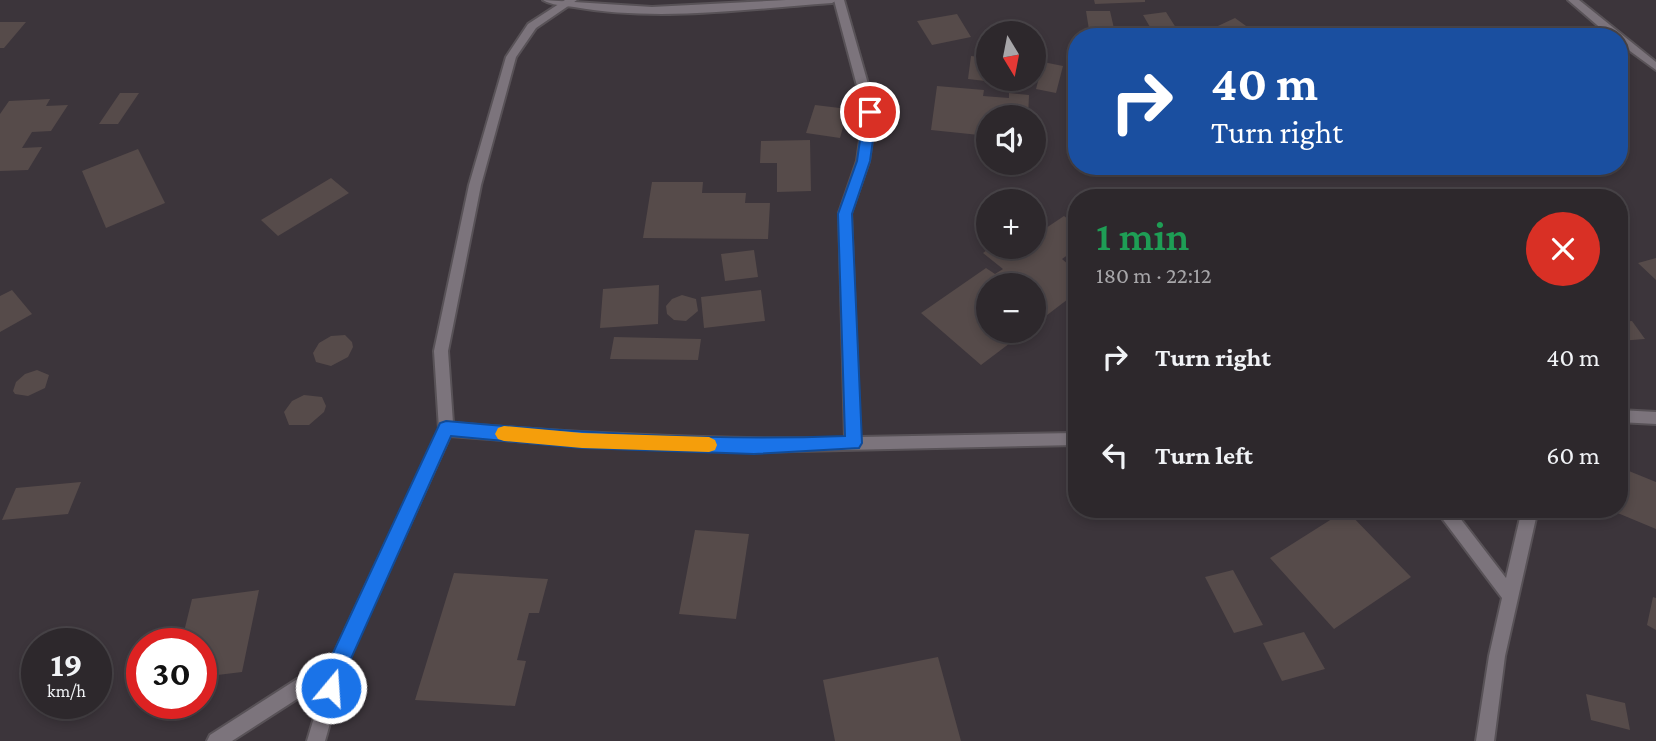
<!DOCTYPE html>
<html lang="en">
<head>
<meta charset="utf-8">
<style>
  body { margin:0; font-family:"Crimson Pro",serif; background:#353034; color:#f1f3f6; height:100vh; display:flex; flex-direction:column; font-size:26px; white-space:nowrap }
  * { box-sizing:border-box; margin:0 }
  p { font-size:23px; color:#a7a6a9 }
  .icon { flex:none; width:38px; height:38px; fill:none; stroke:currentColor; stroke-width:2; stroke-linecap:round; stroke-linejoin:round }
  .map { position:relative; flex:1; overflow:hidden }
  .details { position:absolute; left:1068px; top:189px; width:560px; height:329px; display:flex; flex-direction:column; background:#2d282c; border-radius:28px; box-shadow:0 4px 10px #0003,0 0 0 2px #484448 }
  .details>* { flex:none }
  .banner { position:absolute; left:1068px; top:28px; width:560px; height:147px; border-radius:28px; box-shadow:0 4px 10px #0003,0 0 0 2px #484448; background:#1a4fa0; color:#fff; overflow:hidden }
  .needle { width:46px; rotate:170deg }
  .fabs { position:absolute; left:976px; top:21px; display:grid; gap:14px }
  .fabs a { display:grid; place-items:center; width:70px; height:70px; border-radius:50%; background:#2d282c; box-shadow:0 4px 10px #0003,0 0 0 2px #484448; font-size:35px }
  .speed { position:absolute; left:21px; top:628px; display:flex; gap:14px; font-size:35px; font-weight:700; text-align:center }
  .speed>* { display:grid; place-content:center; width:91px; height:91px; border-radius:50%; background:#2d282c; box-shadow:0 4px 10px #0003,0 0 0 2px #484448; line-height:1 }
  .speed small { font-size:18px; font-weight:400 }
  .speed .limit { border:10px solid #d22; background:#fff; color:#111 }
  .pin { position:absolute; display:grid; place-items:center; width:60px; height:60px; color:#fff; margin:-30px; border:4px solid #fff; border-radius:50%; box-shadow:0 2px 7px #0007 }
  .me { position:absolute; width:77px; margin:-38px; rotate:18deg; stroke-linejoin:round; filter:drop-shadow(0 0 5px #0008) }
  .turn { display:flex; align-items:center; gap:24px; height:147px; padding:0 28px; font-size:32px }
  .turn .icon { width:91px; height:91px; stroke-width:2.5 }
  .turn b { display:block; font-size:49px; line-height:60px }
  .round { display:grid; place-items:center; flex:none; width:74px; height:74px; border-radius:37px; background:#353034 }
  .overview { display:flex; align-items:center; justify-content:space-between; height:119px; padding:0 28px }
  h1 { font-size:42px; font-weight:600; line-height:52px; color:#1e9e55 }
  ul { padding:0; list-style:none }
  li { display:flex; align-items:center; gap:21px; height:98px; padding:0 28px }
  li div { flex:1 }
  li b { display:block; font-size:26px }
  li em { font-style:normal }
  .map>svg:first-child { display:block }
  .building { fill:#564b4a }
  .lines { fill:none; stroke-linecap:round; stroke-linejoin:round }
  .minor-casing { stroke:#585257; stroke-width:4 }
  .tertiary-casing { stroke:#585257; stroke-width:4 }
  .minor { fill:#7c747c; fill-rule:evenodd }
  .tertiary { fill:#7c747c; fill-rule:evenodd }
  .route { fill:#1a73e8; stroke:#114b97; stroke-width:2 }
  .slow { fill:#f59e0b }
</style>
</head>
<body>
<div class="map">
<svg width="1656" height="741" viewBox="0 0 1656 741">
  <rect width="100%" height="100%" fill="#3c353b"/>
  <path class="building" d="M1094,0H1145V2L1095,4Z
    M1086,11H1110L1116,37L1090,36Z
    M1166,12L1178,31L1154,34L1143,15Z
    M957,14L971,37L932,45L917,21Z
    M1235,18L1253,31L1240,37H1211L1205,32Z
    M0,22H26L4,48H0Z
    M1013,24L1028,33H998Z
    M971,56L989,58V79H1021L1020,85L968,79Z
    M1043,62L1063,66L1056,93L1036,89Z
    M937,86L984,90L983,96L1009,98V93L1029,95L1028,117H989V136L931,130Z
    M120,93H139L118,124H99Z
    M50,99L46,106L68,105L51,131L32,132L22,148L42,147L28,170L0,171V114L9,101Z
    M815,105L848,109L840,138L806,133Z
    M810,140L811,191L777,192V163H760L761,141Z
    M138,149L165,203L106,228L82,171Z
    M1245,166H1275L1277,176L1246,173Z
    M331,178L349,193L278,236L261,220Z
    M652,182H703L702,193H746L745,203H770L768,239L643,238Z
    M1064,216L1076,225V249L1062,259L1076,271V293L1034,325V285H989V331H1026L981,365L921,313L986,268L995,274L1003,269L983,253L991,247H1034V236Z
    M754,250L758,277L725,281L721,254Z
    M1656,258V280L1638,263Z
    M659,285L658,324L600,328L603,289Z
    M12,290L32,314L0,332V296Z
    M761,290L765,321L704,328L701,297Z
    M682,295L696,299L698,311L686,321L674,320L667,314L666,306L672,299Z
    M1632,321L1645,339L1619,341V322Z
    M345,335L352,342L353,347L348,357L331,366L316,362L313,353L319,343L331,336Z
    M614,337L701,339L698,360L610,359Z
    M37,370L49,375L45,388L28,396L15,394L13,391L16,382L25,374Z
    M304,395L322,397L326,406L324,412L309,425H289L284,412L292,401Z
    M1619,467L1656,482V529L1608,509H1619Z
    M81,482L68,514L2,520L16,488Z
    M1346,510L1411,577L1334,629L1270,558Z
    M695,530L749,534L736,619L679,614Z
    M1233,570L1263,625L1234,633L1205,577Z
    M454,573L548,579L539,613H529L517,660L526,661L515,706L415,700Z
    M259,590L242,672L201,677V644H181L192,599Z
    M1653,597L1656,598V630L1647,625Z
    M1304,632L1325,669L1282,681L1263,643Z
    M938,657L961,741H835L823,680Z
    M1586,694L1625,703L1630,730L1591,720Z"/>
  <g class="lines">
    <defs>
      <path id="minor" d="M565,0H577L536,28L516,57L481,185L448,351L453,423C584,434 714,440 845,438L839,213L857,161L864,112L834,0H844L876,112L869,161L851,213L860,437L1076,433V445L754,452L582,446L450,436L347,663L325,741H307L325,681L232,741H207L210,735L333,656L439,429L434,351L469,185L506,57L528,24Z
        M1568,0H1579L1656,62V70L1619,43V37H1611Z
        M1619,410L1656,412V424L1619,422Z
        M1435,509H1453L1506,578L1522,509H1538L1505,656L1494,741H1476L1489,656L1502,598Z"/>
      <path id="tertiary" d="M543,0L652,7L786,0H837L832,3C747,9 658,22 574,7C564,6 551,5 543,0Z"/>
    </defs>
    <use href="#minor" class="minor-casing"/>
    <use href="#tertiary" class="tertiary-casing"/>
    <use href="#minor" class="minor"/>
    <use href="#tertiary" class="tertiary"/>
  </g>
  <path class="route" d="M870,107L877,112L870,161L852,214L862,443L859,448L754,454L582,448L451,436L349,663L338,695L331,698L324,695L322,688L332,655L440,423L446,421C579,433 711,441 845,436L838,214L857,161L864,112Z"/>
  <path class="slow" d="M504,426L582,433L709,437L715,440L717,445L715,450L709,452L582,448L504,441L498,439L495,434L498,428Z"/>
</svg>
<div class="fabs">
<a><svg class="needle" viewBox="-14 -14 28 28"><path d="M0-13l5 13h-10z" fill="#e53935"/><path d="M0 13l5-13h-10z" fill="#a7a6a9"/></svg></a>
<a><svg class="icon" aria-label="sound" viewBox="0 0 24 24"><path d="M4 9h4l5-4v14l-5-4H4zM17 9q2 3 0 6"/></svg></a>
<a>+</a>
<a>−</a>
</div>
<div class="speed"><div>19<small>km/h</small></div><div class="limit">30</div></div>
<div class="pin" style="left:870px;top:112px;background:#d93025"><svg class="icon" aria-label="arrive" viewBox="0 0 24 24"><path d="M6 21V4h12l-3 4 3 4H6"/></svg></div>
<svg class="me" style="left:331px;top:688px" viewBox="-20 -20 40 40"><circle r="17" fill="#1a73e8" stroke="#fff" stroke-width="3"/><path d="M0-11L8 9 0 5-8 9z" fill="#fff"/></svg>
<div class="banner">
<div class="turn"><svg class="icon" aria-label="right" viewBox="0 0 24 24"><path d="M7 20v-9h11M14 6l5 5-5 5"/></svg><div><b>40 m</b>Turn right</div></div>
</div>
<section class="details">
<div class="overview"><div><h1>1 min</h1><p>180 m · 22:12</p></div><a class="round" style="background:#d93025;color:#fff"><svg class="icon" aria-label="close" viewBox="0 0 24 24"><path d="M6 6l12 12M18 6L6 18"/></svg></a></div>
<ul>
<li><svg class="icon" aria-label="right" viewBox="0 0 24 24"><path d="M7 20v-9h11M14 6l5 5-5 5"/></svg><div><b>Turn right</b></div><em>40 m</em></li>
<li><svg class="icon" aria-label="left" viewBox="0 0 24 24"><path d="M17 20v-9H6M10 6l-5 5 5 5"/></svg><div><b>Turn left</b></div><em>60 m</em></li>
</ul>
</section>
</div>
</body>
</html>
